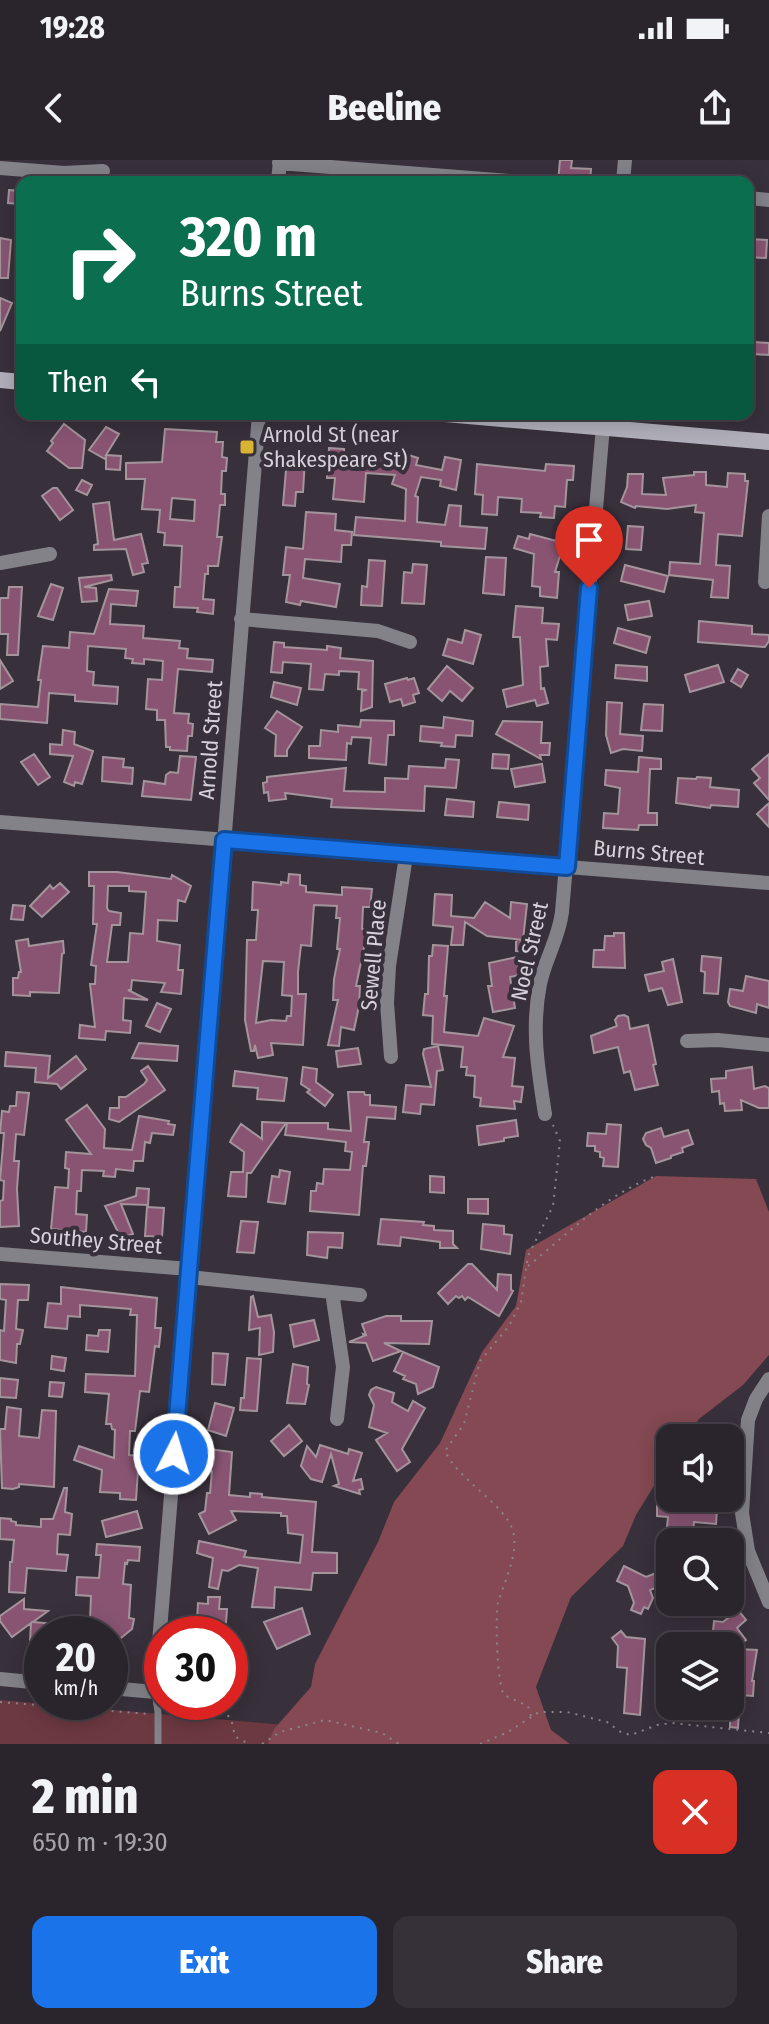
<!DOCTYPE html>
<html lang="en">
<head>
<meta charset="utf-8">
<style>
  body { margin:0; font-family:"Fira Sans Condensed",sans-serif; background:#363038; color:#f1f3f6; height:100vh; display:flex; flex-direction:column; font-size:30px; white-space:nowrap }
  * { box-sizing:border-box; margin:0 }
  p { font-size:26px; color:#a5a4a9 }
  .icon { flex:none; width:44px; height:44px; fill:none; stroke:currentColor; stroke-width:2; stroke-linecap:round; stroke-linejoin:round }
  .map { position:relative; height:1584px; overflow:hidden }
  .sheet { display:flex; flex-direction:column; background:#2a242c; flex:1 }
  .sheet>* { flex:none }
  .hud { position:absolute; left:16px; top:16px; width:738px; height:244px; border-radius:16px; box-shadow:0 4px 20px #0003,0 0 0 2px #464148; background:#0b6e4f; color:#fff; overflow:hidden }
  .controls { position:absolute; left:656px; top:1264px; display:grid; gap:16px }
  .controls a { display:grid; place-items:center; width:88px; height:88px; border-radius:16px; background:#2a242c; box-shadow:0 4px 20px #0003,0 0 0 2px #464148; font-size:40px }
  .speed { position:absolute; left:24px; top:1456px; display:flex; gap:16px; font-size:40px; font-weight:700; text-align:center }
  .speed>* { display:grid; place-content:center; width:104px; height:104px; border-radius:50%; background:#2a242c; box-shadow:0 4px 20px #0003,0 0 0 2px #464148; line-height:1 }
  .speed small { font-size:20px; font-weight:400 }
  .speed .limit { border:12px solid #d22; background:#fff; color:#111 }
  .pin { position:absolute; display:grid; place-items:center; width:68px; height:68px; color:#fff; margin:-82px -34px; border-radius:50% 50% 50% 0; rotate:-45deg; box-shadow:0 0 8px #0007 }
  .pin .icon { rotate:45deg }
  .me { position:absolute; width:88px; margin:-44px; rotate:5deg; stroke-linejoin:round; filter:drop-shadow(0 0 6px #0008) }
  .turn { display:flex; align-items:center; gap:28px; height:168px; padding:0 32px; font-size:36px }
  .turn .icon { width:104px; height:104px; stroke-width:2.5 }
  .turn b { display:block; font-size:56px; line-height:68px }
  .then { display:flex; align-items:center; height:76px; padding:0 32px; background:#0003; gap:16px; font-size:30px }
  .round { display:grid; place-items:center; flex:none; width:84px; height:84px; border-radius:16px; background:#363038 }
  .overview { display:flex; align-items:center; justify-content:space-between; height:136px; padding:0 32px }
  h1 { font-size:48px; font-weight:800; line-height:60px }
  .action { display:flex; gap:16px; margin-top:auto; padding:16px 32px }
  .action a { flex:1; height:92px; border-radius:16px; background:#1a73e8; color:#fff; font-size:32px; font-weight:800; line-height:92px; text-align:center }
  .action a+a { background:#363038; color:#f1f3f6 }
  .status { display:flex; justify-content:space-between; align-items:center; height:56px; padding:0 40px; background:#2a242c; direction:ltr }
  .status svg { height:22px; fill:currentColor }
  header { display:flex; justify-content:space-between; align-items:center; height:104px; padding:0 32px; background:#2a242c; font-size:36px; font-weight:800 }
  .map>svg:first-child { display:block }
  .green { fill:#6d3941 }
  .forest { fill:#844952 }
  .building { fill:#885472; stroke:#a4949c; stroke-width:2; fill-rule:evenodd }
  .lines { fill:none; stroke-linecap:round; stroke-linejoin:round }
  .path { stroke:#8b848e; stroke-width:2; stroke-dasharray:2 6; stroke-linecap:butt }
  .lane { stroke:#838289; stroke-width:7 }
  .street { stroke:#838289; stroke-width:14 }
  .secondary { stroke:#b0afba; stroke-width:16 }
  .route-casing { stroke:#114b97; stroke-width:20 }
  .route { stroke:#1a73e8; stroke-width:14 }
  .poi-dot { fill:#d9b334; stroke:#38303b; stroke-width:3 }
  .labels { text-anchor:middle; stroke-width:8; stroke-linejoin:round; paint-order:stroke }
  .poi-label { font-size:22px; fill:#d7d1d9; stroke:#38303b; text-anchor:start }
  .street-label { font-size:22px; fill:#d7d1d9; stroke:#38303b }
</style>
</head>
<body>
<div class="status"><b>19:28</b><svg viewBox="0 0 49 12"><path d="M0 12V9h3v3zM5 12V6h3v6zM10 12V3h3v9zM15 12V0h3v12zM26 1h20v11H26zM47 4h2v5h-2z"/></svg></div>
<header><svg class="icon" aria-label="back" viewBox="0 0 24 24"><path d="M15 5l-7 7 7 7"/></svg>Beeline<svg class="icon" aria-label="share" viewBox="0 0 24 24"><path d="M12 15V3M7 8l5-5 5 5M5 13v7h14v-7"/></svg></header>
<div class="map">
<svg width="769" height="1584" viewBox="0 0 769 1584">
  <rect width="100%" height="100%" fill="#38303b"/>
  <path class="green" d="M0,1540L501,1584H0Z"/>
  <path class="forest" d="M656,1016L756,1019L769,1052V1195L743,1225L699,1259L686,1278H670V1300L636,1355L623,1386L571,1437L536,1527L551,1570L570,1584H268L274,1569L311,1527L315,1504L378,1382L394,1342L440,1283L482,1192L516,1146L526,1090Z"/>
  <path class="building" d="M560,0H572L571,8L591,9L590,22H558Z
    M9,30L20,31L19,44L8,43Z
    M0,78L11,80L8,118H0Z
    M748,79L767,80L766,98L748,97Z
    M0,138L12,143L0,171Z
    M754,182L769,183V195L753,194Z
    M64,264L85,280L82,308H69L47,291L53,283L51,281Z
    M106,267L119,274L106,295L121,296L120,310L106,309V296L105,299L89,290Z
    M165,269L217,272L216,282H223L222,297L227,298L226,311H222L221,334H225V345H220L217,377H222L218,406H208V414H205L203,439L214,440L213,454L197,452L198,448L174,447L175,427H180L182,386L164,385L165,373L158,372L160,350L142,349L145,319H126V303L162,302ZM172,338L195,340L194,361L170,359Z
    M329,288L344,289V296L400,299L402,293L418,298L416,305L442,310L445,297L461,300L456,330L440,326L441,320L421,317L415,336L418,337L417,362L445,365L449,345L461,346L460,366L487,368L485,389L441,386V382L354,375L356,357L405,361L406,329L392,324L395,315L366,313L364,342L333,339L335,318H327Z
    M287,298L305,299L303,332H296L295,346L283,345Z
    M477,304L545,311L546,304L574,306L573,320H567L565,347L555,346L554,358L540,357L541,353L521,352L522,339L498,337L497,355L482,354L483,335L475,334Z
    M694,312H706V325L727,327L728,313L745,314V321H748L742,376L718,374L716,405L730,406L728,438L711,437L713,420L669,415L670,402L700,404L704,353L695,352L696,345L667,349L636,346L635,348L621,342L627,327L628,314H643L642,334L666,335L663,318L694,315Z
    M82,320L92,325L87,335L76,330Z
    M53,328H57L73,350L60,360L42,336Z
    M109,342L114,380L141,374L148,403L142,404L144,412L133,415L126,389L94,390V385L98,384L97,375L93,344Z
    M306,352L336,354L335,370L352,372L351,385H342L341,402L305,399L303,418L340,424L336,447L301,441L300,445L286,442L290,415H283L286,387L303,389Z
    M628,366L643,367L641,390L626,389Z
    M530,374L564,383L555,412H559L557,438L540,436V427L532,426L534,394L514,388L518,376L529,379Z
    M486,397L506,398L504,435L483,433Z
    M369,400L385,401L382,446L361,445L362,426L367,427Z
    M413,404L427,405L424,444L402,443L404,412L412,413Z
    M625,405L668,416L664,432L621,421Z
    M111,415L112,420L84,427L96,428L97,441L82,442L79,418Z
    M51,424L63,428L53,460L38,456Z
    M9,427H22L18,495H7L8,474H0V441L1,438H8Z
    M109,429L138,431L136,446L111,444L110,464L144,466L143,478L180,481L179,488L188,489L187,498L213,500L212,512L178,509L174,553L189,554L188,563L193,564L192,576H188L187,591L170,590V587H166L165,560H157V550L146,549L148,519L162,520L163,501L144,499V504L132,503L133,499L125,498L126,489L88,486L87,511L94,512L93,525L118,527L117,544L75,541V535L49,533L47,563L0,559V544L38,547L41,520H38L43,486L69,488L70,472L94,474Z
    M649,441L652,456L628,460L625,445Z
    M516,446L543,448L542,463L559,464L557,480L546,479L548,506L540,507L541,529L544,528L548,543L537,546L535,540L507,547L503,530L523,525L520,477H513Z
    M699,461L752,466V474L769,475V481L765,487L698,482Z
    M618,468L650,477L646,493L614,483Z
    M465,470L481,475L473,504L443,495L448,479L462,483Z
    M274,482L284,483V487L327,490V486L341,488L340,498L373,501L372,547L361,551L362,531L367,530L358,529L359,512L339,511V515L325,514L323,530L309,529L311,504L283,502L282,513L271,512Z
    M0,500L13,521L0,529Z
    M616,505L647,507V521L615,518Z
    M718,505L724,522L690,532L685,515Z
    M447,506L473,528L462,541L450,531L442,541L428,529Z
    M738,509L748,515L741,527L731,521Z
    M407,518L408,520L414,518L419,533L413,535L415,542L403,546L401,539L390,542L385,524Z
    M274,522L301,528L297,545L271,537Z
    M607,542L622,543L620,574L643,576L642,591L623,589L611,593L606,575Z
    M644,544L663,545L662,571L641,570Z
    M277,551L302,567L287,590V596H275L276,575L265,568Z
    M444,557L473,561L472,576L456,575L455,587L441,586L442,583L420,581L421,566L443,568Z
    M361,560L394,561V575H388L386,605L369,603L371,578L352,577L351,584L347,583L346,600L309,598V586H320L321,570L338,572V565L360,567Z
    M503,561L542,562L541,583H550L549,595H540L541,599L496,574Z
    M63,570L75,572L74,584L93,591L82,624L75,622L74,626L64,622L73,596L50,594V584L62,585Z
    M34,594L50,617L38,625L21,602Z
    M493,594L509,595L508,609L492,608Z
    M769,594V640L754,623L760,618L752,609Z
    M180,596L196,597L191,640L142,636L144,621L165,624L166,615L170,612L178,613Z
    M103,597L124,599L123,607L133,608L132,624L102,621Z
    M639,597L661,599V609H650L648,653H657V665H639L638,670L603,668L604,653L618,654L620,628L605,625L606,610L638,612Z
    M446,599L459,600L456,628L425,626L424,651L331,647L332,639L285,633L286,639L269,641L268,632L264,633L263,623L267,622V617L346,608L344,631L385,632V618L408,619L409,606L445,608Z
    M542,604L545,622L515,627L511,609Z
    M697,617L711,618L710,627L739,630L738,647L711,645L710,648L676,643L678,618L696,619Z
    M447,639L474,642L473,657L445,655Z
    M499,642L529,645L528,660L497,657Z
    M769,643V667L757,654Z
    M89,712H117L171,719L172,715L191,726L185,742L178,740L177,761L158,760L157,781L180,785L178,810H183L181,834L161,832L165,823L132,820L131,830H128L148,840L124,838L123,860L131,861L130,873L106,871L105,880L79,878L80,865L95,867L90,824H95L96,806L91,805L97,764H93L94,726H89ZM108,726H129V731L146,732L143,774L130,773L128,802H107L112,765H120L121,753L109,751L107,748Z
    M289,714L300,715V725L306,726V732L342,735V727L372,729L370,747H363L362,769H366L365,783L356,826H360L359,846L354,870L341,867L339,886L328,885L338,840H333L334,819L340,789H337L340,758H336L337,746L314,745L311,786L301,785L298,812V834H306L303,885L271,883L273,895L258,898L255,885L254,891H251L245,860L247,780H256L258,750H252L253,722L281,725V722L288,723ZM263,801L284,802L282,835L292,836L291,856H287L286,861L271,860L256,863Z
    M60,723L69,732L42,757L30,746L50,725L53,729Z
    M435,734L452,735L451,756L474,758L485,742L510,758L511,742L527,744L523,780L487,776L465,762L463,785H451L453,767L433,765Z
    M13,745L25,746L23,760L11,759Z
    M614,773H624L625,808L593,807L594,790H604L605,776H614Z
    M28,779L29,786L63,781L64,793L62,794L59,833L30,832V836L13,835V818H18L19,812H21L16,781Z
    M516,780L528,781V792L516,791Z
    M433,785L448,786L444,836H447L444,872L478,876L484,858L514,866L503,897L515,898L512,926L523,927L521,942L514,941L515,949L480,946L481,938L474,937L475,916L466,915L467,907H461L463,887L432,884L433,856L423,855L425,834H428L429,796H432Z
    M702,796L721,798L718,834L704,833L705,812L701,811Z
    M517,797L520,815L510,817L515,848L493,852L488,826H492L489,803Z
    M673,799L682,842L668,845L662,828L649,831L645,815L664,811L662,802Z
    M746,816L769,821V848L757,844L756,853L730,846L728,842L730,829L743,831Z
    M157,843L171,849L160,872L146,866Z
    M624,855L628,857L630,869L648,865L656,904L653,905L658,925L635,930L630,911L624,913L618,887L594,893L591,876L617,866L615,860L618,856Z
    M139,883L178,886L177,901L132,898Z
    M438,886L443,910L437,911L434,945L421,944L420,954L403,952L406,925L431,927L423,894L424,889Z
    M358,888L361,904L338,907L336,891Z
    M6,892L50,896L48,918L76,896L86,909L61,929L57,924L35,922L36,908L5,906Z
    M148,906L165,930L119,962L109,959L110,948H119V937H126L144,924L147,920L141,911Z
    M303,907L317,909L316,922L333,935L325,946L307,932L310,930L301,924Z
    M752,907L754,929L765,926L769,928V948H759L741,940L742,950L725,951L724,943L720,944L719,931L712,932L711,919L726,918V911Z
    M235,911L287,918L284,941L257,939L258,928L233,926Z
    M17,932L29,933L24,975L16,974L14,1001H19L17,1029L19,1066L0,1067V1041L3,1040L4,1021L0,1020L4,973H0L2,951L9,952L10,946H16Z
    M348,932H364L365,935H370V945L396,947L395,959L367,957L364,982H369L366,1006H363L359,1055L310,1051L311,1031H316L317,1023L323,1024L324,1009L350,1010L352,992L345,991L346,982L285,975L287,963H328V969L351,971Z
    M87,945L105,969L104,988L132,990L139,956L169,961L168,964L175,965L173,975L152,973L150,983L145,982L143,1001H134L133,1011L116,1009L115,1017L103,1016L104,1011L82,1010L81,1031H77L76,1054L87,1055L86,1072L51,1069L55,1027L68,1028L69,1009L65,1008L66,992L91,994L66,960Z
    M516,960L518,976L504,978V981L479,985L477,966Z
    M262,962L286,963L251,1013H247L246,1037L228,1036L231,1012H243L244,992L230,982L232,978L241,964L262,979Z
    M607,964L621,965L618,1007L603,1006L604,998L600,997V992L595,991V986H587L588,973L606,974Z
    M661,968L664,977L688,970L693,984L682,988L683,992L671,996V998L656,1003L651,988L646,985L643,979L646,973Z
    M280,1010L290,1012L285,1044L268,1042L272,1016L279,1017Z
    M430,1016L444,1017V1033L430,1032Z
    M137,1028L149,1029L148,1045L121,1044L133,1074L121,1078L105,1046L136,1036Z
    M468,1039H488V1054L468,1053Z
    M147,1047L164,1048L162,1077L145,1076Z
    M381,1059L424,1062L423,1065L434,1066V1070L453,1071V1084L457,1088H440V1082L401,1077L400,1086L378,1084Z
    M241,1061L258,1062L254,1093L237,1092Z
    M483,1064L504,1066V1074L512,1075L510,1094L481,1089Z
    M308,1072L343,1073L342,1088L328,1087L327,1098L307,1095Z
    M468,1104H472L497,1130L498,1114L511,1115V1130L513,1131L499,1156L468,1137L465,1140L462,1136L459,1138L456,1136L448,1144L438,1133Z
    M0,1124L29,1125L28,1140H18L16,1169L23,1170L20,1184H17L16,1203L0,1200V1170L4,1171L6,1140L0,1139Z
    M61,1127L157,1138L155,1168H161L159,1187L155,1186L149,1232L140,1231L135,1271H130L129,1295L143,1296L142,1311H138L136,1340L120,1339V1333L100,1332L102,1310L74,1300L79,1286L114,1298L115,1270L112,1269L111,1264H106L109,1234L85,1232L86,1214L135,1216L137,1155H130L131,1149L80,1145V1157L68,1156L67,1169L45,1167L48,1143L61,1144Z
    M253,1136L258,1157L271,1155L274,1172L273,1192L259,1195L260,1168L249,1170L251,1137Z
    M386,1156H401V1161H432L429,1184L384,1183L401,1191L373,1201L366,1183L349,1182L364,1176L363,1174L366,1175L362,1164Z
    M314,1160L319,1180L294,1187L290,1165Z
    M99,1170H110L108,1192L86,1190L87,1175L98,1176Z
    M403,1192L439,1207L433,1227L418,1234L416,1224L403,1219L405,1216L394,1211Z
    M213,1193L228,1194L225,1225L212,1224Z
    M52,1196L66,1198L64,1211L51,1209Z
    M247,1198L261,1199L257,1251L240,1250L241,1238H244Z
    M293,1204L308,1207L307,1224L309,1225L305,1244L287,1243Z
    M0,1218L18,1220L16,1238L0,1237Z
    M50,1222L64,1223L62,1237L49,1236Z
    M376,1227L394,1233L392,1242L408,1251L413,1241L425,1248L402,1289L410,1302L397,1311L376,1280L387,1273L369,1267L374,1245L369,1235L371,1230Z
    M215,1243L234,1248L226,1276L208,1270Z
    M7,1247L21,1249L19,1276L39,1278L42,1250L56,1251L54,1327L19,1324V1327L13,1329L2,1328L0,1269H5Z
    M289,1265L302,1281L284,1296L271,1281Z
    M320,1285L348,1294L349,1289L362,1293L353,1321L361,1319L363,1329L359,1330L360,1334L334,1326L339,1324L331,1294L322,1322L311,1319L301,1306L307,1286L316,1297Z
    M209,1289L232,1292L229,1335L250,1337V1333L262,1334V1337L316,1342L312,1392L337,1393V1413H313L311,1430L275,1427L274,1448L252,1447L258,1408L239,1405L228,1411L222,1410L218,1429L209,1427L213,1398L197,1393L199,1381L246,1391L244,1397L300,1403L303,1375L288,1373L287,1356H281V1353L231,1351L236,1360L209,1374L199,1354L205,1351L207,1333H210L212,1311H204L205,1301H209Z
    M64,1328H67L65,1352L72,1354L70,1375L58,1374L57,1394L68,1395L66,1411L27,1408L25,1433L9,1432L10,1402H12L14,1380L0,1379V1358L11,1359V1361L16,1362V1365L41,1367V1359H53Z
    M657,1345L717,1350L716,1364L694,1362L692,1380L666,1378L668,1357L657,1356Z
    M137,1351L142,1368L106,1377L102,1361Z
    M97,1384L140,1387L139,1401L128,1400L127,1404L125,1403L123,1424L131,1425L129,1458L134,1459L132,1469L110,1487V1474H42V1482L30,1481L31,1463L12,1477L0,1461V1456L24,1439V1449L48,1451L33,1462L68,1465V1462H76V1459L90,1460L91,1436L76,1435L77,1417L99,1418L101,1395H96Z
    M624,1406L646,1417L656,1413L661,1426L650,1430L653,1438L648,1449L644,1447L641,1454L631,1450L634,1443L628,1426L617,1421Z
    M208,1437H220L219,1449H227L226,1463L197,1461L198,1443L208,1444Z
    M302,1448L310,1474L277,1489L264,1462Z
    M738,1450L746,1460L737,1468L746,1480L730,1492V1486H725L713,1472L714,1461L723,1462Z
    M621,1471L626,1477L645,1479L640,1555L624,1553L627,1508L617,1507L618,1486L612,1478Z
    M738,1489L757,1490L752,1521H754L753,1536L740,1535L738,1568L730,1567V1519L735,1520Z"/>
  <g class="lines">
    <path class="path" d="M528,1106C569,1073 606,1034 656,1016
      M0,1542L149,1554
      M167,1551C186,1546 215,1538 230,1558C233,1563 233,1571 236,1577L249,1584
      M531,1556L528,1546L504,1535C497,1522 495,1459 498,1443C504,1421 519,1395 513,1371C505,1344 458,1320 445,1291L464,1264L480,1201L509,1166L521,1142L528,1096L553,1046L560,981L553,965
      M262,1584L280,1572L325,1560L382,1573L399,1584
      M480,1584L508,1572L539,1552H567L607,1562L622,1573L631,1575L657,1565L672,1563L769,1573"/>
    <path class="lane" d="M155,1532L158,1552V1584"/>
    <path class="street" d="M279,3L510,21
      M0,8L64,13L103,11
      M278,22L280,0
      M623,22L625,0
      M748,38L769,40
      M0,403L50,394
      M765,422L769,356
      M241,459L378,471L410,482
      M0,662L769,723
      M687,881L718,880L769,885
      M391,897L387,843L389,806L406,696
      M545,954C538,909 531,869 540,824C545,799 559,778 562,752L604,254
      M0,1094L189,1109
      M189,1117L360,1135
      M332,1132L343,1207L337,1259
      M769,1219L756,1239L748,1260L742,1353L748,1391L769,1442
      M0,1519L42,1523
      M110,1528L155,1532L259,254"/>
    <path class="secondary" d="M0,220L22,222
      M445,254L769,282"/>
  </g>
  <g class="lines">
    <defs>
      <path id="route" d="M174,1294L224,680L567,707L589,428"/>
    </defs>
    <use href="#route" class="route-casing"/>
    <use href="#route" class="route"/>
  </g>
  <rect class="poi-dot" x="239" y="279" width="16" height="16" rx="4"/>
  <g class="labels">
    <g class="poi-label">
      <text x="263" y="282">Arnold St (near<tspan x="263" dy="25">Shakespeare St)</tspan></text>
    </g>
    <g class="street-label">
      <text transform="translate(210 580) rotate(-86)" y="8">Arnold Street</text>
      <text transform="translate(649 692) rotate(5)" y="8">Burns Street</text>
      <text transform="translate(529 791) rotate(-77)" y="8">Noel Street</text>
      <text transform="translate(373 795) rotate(-85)" y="8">Sewell Place</text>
      <text transform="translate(96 1080) rotate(5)" y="8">Southey Street</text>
    </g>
  </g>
</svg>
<div class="controls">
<a><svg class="icon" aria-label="sound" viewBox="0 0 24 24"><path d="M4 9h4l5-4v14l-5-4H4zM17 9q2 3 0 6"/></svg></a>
<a><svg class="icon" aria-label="search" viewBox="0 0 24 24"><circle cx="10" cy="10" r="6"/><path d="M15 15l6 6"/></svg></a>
<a><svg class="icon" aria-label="layers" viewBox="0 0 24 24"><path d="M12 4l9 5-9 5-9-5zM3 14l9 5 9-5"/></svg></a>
</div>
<div class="speed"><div>20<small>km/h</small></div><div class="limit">30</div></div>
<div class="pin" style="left:589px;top:428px;background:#d93025"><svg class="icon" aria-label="arrive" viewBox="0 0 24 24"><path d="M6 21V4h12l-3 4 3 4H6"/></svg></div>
<svg class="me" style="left:174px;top:1294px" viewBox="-20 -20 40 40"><circle r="17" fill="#1a73e8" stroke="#fff" stroke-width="3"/><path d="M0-11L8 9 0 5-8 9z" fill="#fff"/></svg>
<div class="hud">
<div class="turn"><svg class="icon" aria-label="right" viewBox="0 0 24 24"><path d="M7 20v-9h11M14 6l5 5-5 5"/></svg><div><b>320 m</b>Burns Street</div></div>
<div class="then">Then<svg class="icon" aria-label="left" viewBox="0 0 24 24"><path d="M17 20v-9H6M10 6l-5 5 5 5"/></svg></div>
</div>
</div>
<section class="sheet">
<div class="overview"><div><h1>2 min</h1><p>650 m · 19:30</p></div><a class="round" style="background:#d93025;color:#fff"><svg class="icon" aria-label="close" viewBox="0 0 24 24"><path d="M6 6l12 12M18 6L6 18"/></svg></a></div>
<div class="action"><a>Exit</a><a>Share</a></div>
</section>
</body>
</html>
